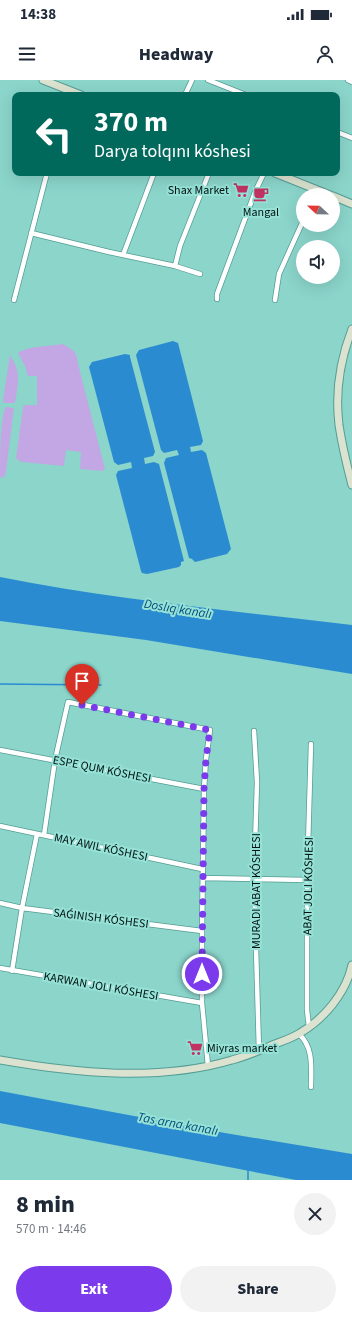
<!DOCTYPE html>
<html lang="en">
<head>
<meta charset="utf-8">
<style>
  body { margin:0; font-family:"Source Sans 3",sans-serif; background:#f2f2f3; color:#1f2937; height:100vh; display:flex; flex-direction:column; font-size:15px; white-space:nowrap }
  * { box-sizing:border-box; margin:0 }
  p { font-size:13px; color:#747a83 }
  .icon { flex:none; width:22px; height:22px; fill:none; stroke:currentColor; stroke-width:2; stroke-linecap:round; stroke-linejoin:round }
  .map { position:relative; height:1100px; overflow:hidden }
  .side { display:flex; flex-direction:column; background:#fff; flex:1 }
  .side>* { flex:none }
  .banner { position:absolute; left:12px; top:12px; width:328px; height:84px; border-radius:8px; box-shadow:0 4px 16px #0002; background:#00695c; color:#fff; overflow:hidden }
  .needle { width:26px; rotate:292deg }
  .buttons { position:absolute; left:296px; top:108px; display:grid; gap:8px }
  .buttons a { display:grid; place-items:center; width:44px; height:44px; border-radius:50%; background:#fff; box-shadow:0 4px 16px #0002; font-size:20px }
  .pin { position:absolute; display:grid; place-items:center; width:34px; height:34px; color:#fff; margin:-41px -17px; border-radius:50% 50% 50% 0; rotate:-45deg; box-shadow:0 0 4px #0007 }
  .pin .icon { rotate:45deg }
  .me { position:absolute; width:44px; margin:-22px; rotate:0deg; stroke-linejoin:round; filter:drop-shadow(0 0 3px #0008) }
  .turn { display:flex; align-items:center; gap:14px; height:84px; padding:0 16px; font-size:18px }
  .turn .icon { width:52px; height:52px; stroke-width:2.5 }
  .turn b { display:block; font-size:28px; line-height:34px }
  .round { display:grid; place-items:center; flex:none; width:42px; height:42px; border-radius:21px; background:#f2f2f3 }
  .summary { display:flex; align-items:center; justify-content:space-between; height:68px; padding:0 16px }
  h1 { font-size:24px; font-weight:800; line-height:30px }
  .action { display:flex; gap:8px; margin-top:auto; padding:8px 16px }
  .action a { flex:1; height:46px; border-radius:24px; background:#7c3aed; color:#fff; font-size:16px; font-weight:800; line-height:46px; text-align:center }
  .action a+a { background:#f2f2f3; color:#1f2937 }
  .status { display:flex; justify-content:space-between; align-items:center; height:28px; padding:0 20px; background:#fff; direction:ltr }
  .status svg { height:11px; fill:currentColor }
  header { display:flex; justify-content:space-between; align-items:center; height:52px; padding:0 16px; background:#fff; font-size:18px; font-weight:800 }
  .map>svg:first-child { display:block }
  .green { fill:#c2a7e4 }
  .water { fill:#2b8bd1 }
  .lines { fill:none; stroke-linecap:round; stroke-linejoin:round }
  .stream { stroke:#2b8bd1; stroke-width:1.5 }
  .street-casing { stroke:#549d94; stroke-width:6 }
  .secondary-casing { stroke:#549d94; stroke-width:9 }
  .street { stroke:#fff; stroke-width:4.5 }
  .secondary { stroke:#dbe2cf; stroke-width:7 }
  .route { stroke:#7c3aed; stroke-width:7; stroke-dasharray:0 12.6 }
  .labels { text-anchor:middle; stroke-width:4; stroke-linejoin:round; paint-order:stroke }
  .poi-label { font-size:12px; fill:#001311; stroke:#97e2d7; text-anchor:end }
  .street-label { font-size:12px; fill:#001311; stroke:#97e2d7 }
  .water-label { font-size:13px; font-style:italic; fill:#024c7a; stroke:#97e2d7 }
</style>
</head>
<body>
<div class="status"><b>14:38</b><svg viewBox="0 0 49 12"><path d="M0 12V9h3v3zM5 12V6h3v6zM10 12V3h3v9zM15 12V0h3v12zM26 1h20v11H26zM47 4h2v5h-2z"/></svg></div>
<header><svg class="icon" aria-label="menu" viewBox="0 0 24 24"><path d="M4 6h16M4 12h16M4 18h16"/></svg>Headway<svg class="icon" aria-label="person" viewBox="0 0 24 24"><circle cx="12" cy="8" r="4"/><path d="M4 21q1-7 8-7t8 7"/></svg></header>
<div class="map">
<svg width="352" height="1100" viewBox="0 0 352 1100">
  <rect width="100%" height="100%" fill="#8bd5cb"/>
  <path class="green" d="M63,264C74,271 77,271 78,284L105,389L102,391L80,389L81,372L66,370L64,386L22,382L18,380L16,378L23,327L25,325H37V296H28L25,286L18,273C27,266 52,266 63,264Z
    M10,275C22,294 18,302 15,323H4L3,320Z
    M6,327L14,328L6,391L5,396L0,398C0,384 0,335 6,327Z"/>
  <path class="water" d="M173,261L178,263L203,361L201,365L190,367L191,372L202,370L206,373L231,469L227,474L195,482L192,479L189,478L164,383L166,378L179,375L177,370L164,373L161,370L136,275L139,270Z
    M125,274L130,275V277L155,372L153,376L144,378L145,384L154,382L159,384L184,481L181,482V485L179,487L147,494L142,493L141,491L116,395L118,391L132,388L131,382L118,385L114,382L89,287L92,282Z
    M0,497C116,520 235,531 352,545V594L146,560L0,541Z
    M0,1011L225,1053L352,1074V1100H296L0,1043Z"/>
  <g class="lines">
    <path class="stream" d="M0,604L101,605
      M248,1100V1090"/>
    <defs>
      <path id="street" d="M208,0L246,15
        M348,0L352,2
        M185,15L192,0
        M337,52L352,58
        M31,153L109,172L175,186L200,194
        M123,175L154,93
        M175,186L180,166L209,93
        M217,219V214L255,112L264,93
        M14,220L47,93
        M275,220L279,194L303,141
        M254,651L257,702L254,799L259,971
        M0,670L204,709
        M0,746L202,789
        M44,755L55,680L68,622L210,650L206,679L204,709L202,851V923L208,986
        M203,798L307,800
        M0,823L22,828L202,851
        M0,888L202,923
        M12,891L22,828L37,754
        M309,947L307,930V800L311,664
        M299,954C314,968 311,988 311,1007"/>
      <path id="secondary" d="M43,0L81,15
        M275,93L330,115
        M333,116L352,124
        M352,249C340,280 335,312 339,345C342,365 347,386 352,405
        M0,980C74,993 158,1002 232,980C247,976 261,970 275,964C283,961 292,958 300,953C324,939 346,913 352,885"/>
    </defs>
    <use href="#street" class="street-casing"/>
    <use href="#secondary" class="secondary-casing"/>
    <use href="#street" class="street"/>
    <use href="#secondary" class="secondary"/>
  </g>
  <g class="lines">
    <path class="route" d="M82,625L210,650L206,679L204,709L202,894"/>
  </g>
  <defs>
    <symbol id="supermarket-bare" viewBox="-9 -9 18 18"><path d="M-6-5.5h2.5l.6 2H6L4.5 2H-2.5L-4.4-4H-6ZM-1.5 3.2a1.3 1.3 0 1 0 .1 0ZM3 3.2a1.3 1.3 0 1 0 .1 0Z" fill="#bf3262" stroke="#97e2d7" stroke-width="2.5" paint-order="stroke"/></symbol>
    <symbol id="cafe-bare" viewBox="-9 -9 18 18"><path d="M-5.5-4.5H6V0H3Q3 3.5 0 3.5H-2.5Q-5.5 3.5-5.5 0ZM3-3.2v2h1.7v-2ZM-6 4.5H4V6H-6Z" fill="#bf3262" stroke="#97e2d7" stroke-width="2.5" paint-order="stroke"/></symbol>
  </defs>
  <g fill-rule="evenodd">
    <use href="#supermarket-bare" x="230" y="99" width="22" height="22"/>
    <use href="#cafe-bare" x="250" y="103" width="22" height="22"/>
    <use href="#supermarket-bare" x="184" y="957" width="22" height="22"/>
  </g>
  <g class="labels">
    <g class="poi-label">
      <text x="229" y="114">Shax Market</text>
      <text x="261" y="136" text-anchor="middle">Mangal</text>
      <text x="207" y="972" text-anchor="start">Miyras market</text>
    </g>
    <g class="street-label">
      <text transform="translate(102 689) rotate(11)" y="4">ESPE QUM KÓSHESI</text>
      <text transform="translate(101 767) rotate(12)" y="4">MAY AWIL KÓSHESI</text>
      <text transform="translate(308 806) rotate(-89)" y="4">ABAT JOLI KÓSHESI</text>
      <text transform="translate(256 811) rotate(-90)" y="4">MURADI ABAT KÓSHESI</text>
      <text transform="translate(101 838) rotate(7)" y="4">SAǴINISH KÓSHESI</text>
      <text transform="translate(101 906) rotate(10)" y="4">KARWAN JOLI KÓSHESI</text>
    </g>
    <g class="water-label">
      <text transform="translate(178 528) rotate(9)" y="5">Doslıq kanalı</text>
      <text transform="translate(178 1043) rotate(10)" y="5">Tas arna kanalı</text>
    </g>
  </g>
</svg>
<div class="buttons">
<a><svg class="needle" viewBox="-14 -14 28 28"><path d="M0-13l5 13h-10z" fill="#e53935"/><path d="M0 13l5-13h-10z" fill="#747a83"/></svg></a>
<a><svg class="icon" aria-label="sound" viewBox="0 0 24 24"><path d="M4 9h4l5-4v14l-5-4H4zM17 9q2 3 0 6"/></svg></a>
</div>
<div class="pin" style="left:82px;top:625px;background:#d93025"><svg class="icon" aria-label="arrive" viewBox="0 0 24 24"><path d="M6 21V4h12l-3 4 3 4H6"/></svg></div>
<svg class="me" style="left:202px;top:894px" viewBox="-20 -20 40 40"><circle r="17" fill="#7c3aed" stroke="#fff" stroke-width="3"/><path d="M0-11L8 9 0 5-8 9z" fill="#fff"/></svg>
<div class="banner">
<div class="turn"><svg class="icon" aria-label="left" viewBox="0 0 24 24"><path d="M17 20v-9H6M10 6l-5 5 5 5"/></svg><div><b>370 m</b>Darya tolqını kóshesi</div></div>
</div>
</div>
<section class="side">
<div class="summary"><div><h1>8 min</h1><p>570 m · 14:46</p></div><a class="round"><svg class="icon" aria-label="close" viewBox="0 0 24 24"><path d="M6 6l12 12M18 6L6 18"/></svg></a></div>
<div class="action"><a>Exit</a><a>Share</a></div>
</section>
</body>
</html>
